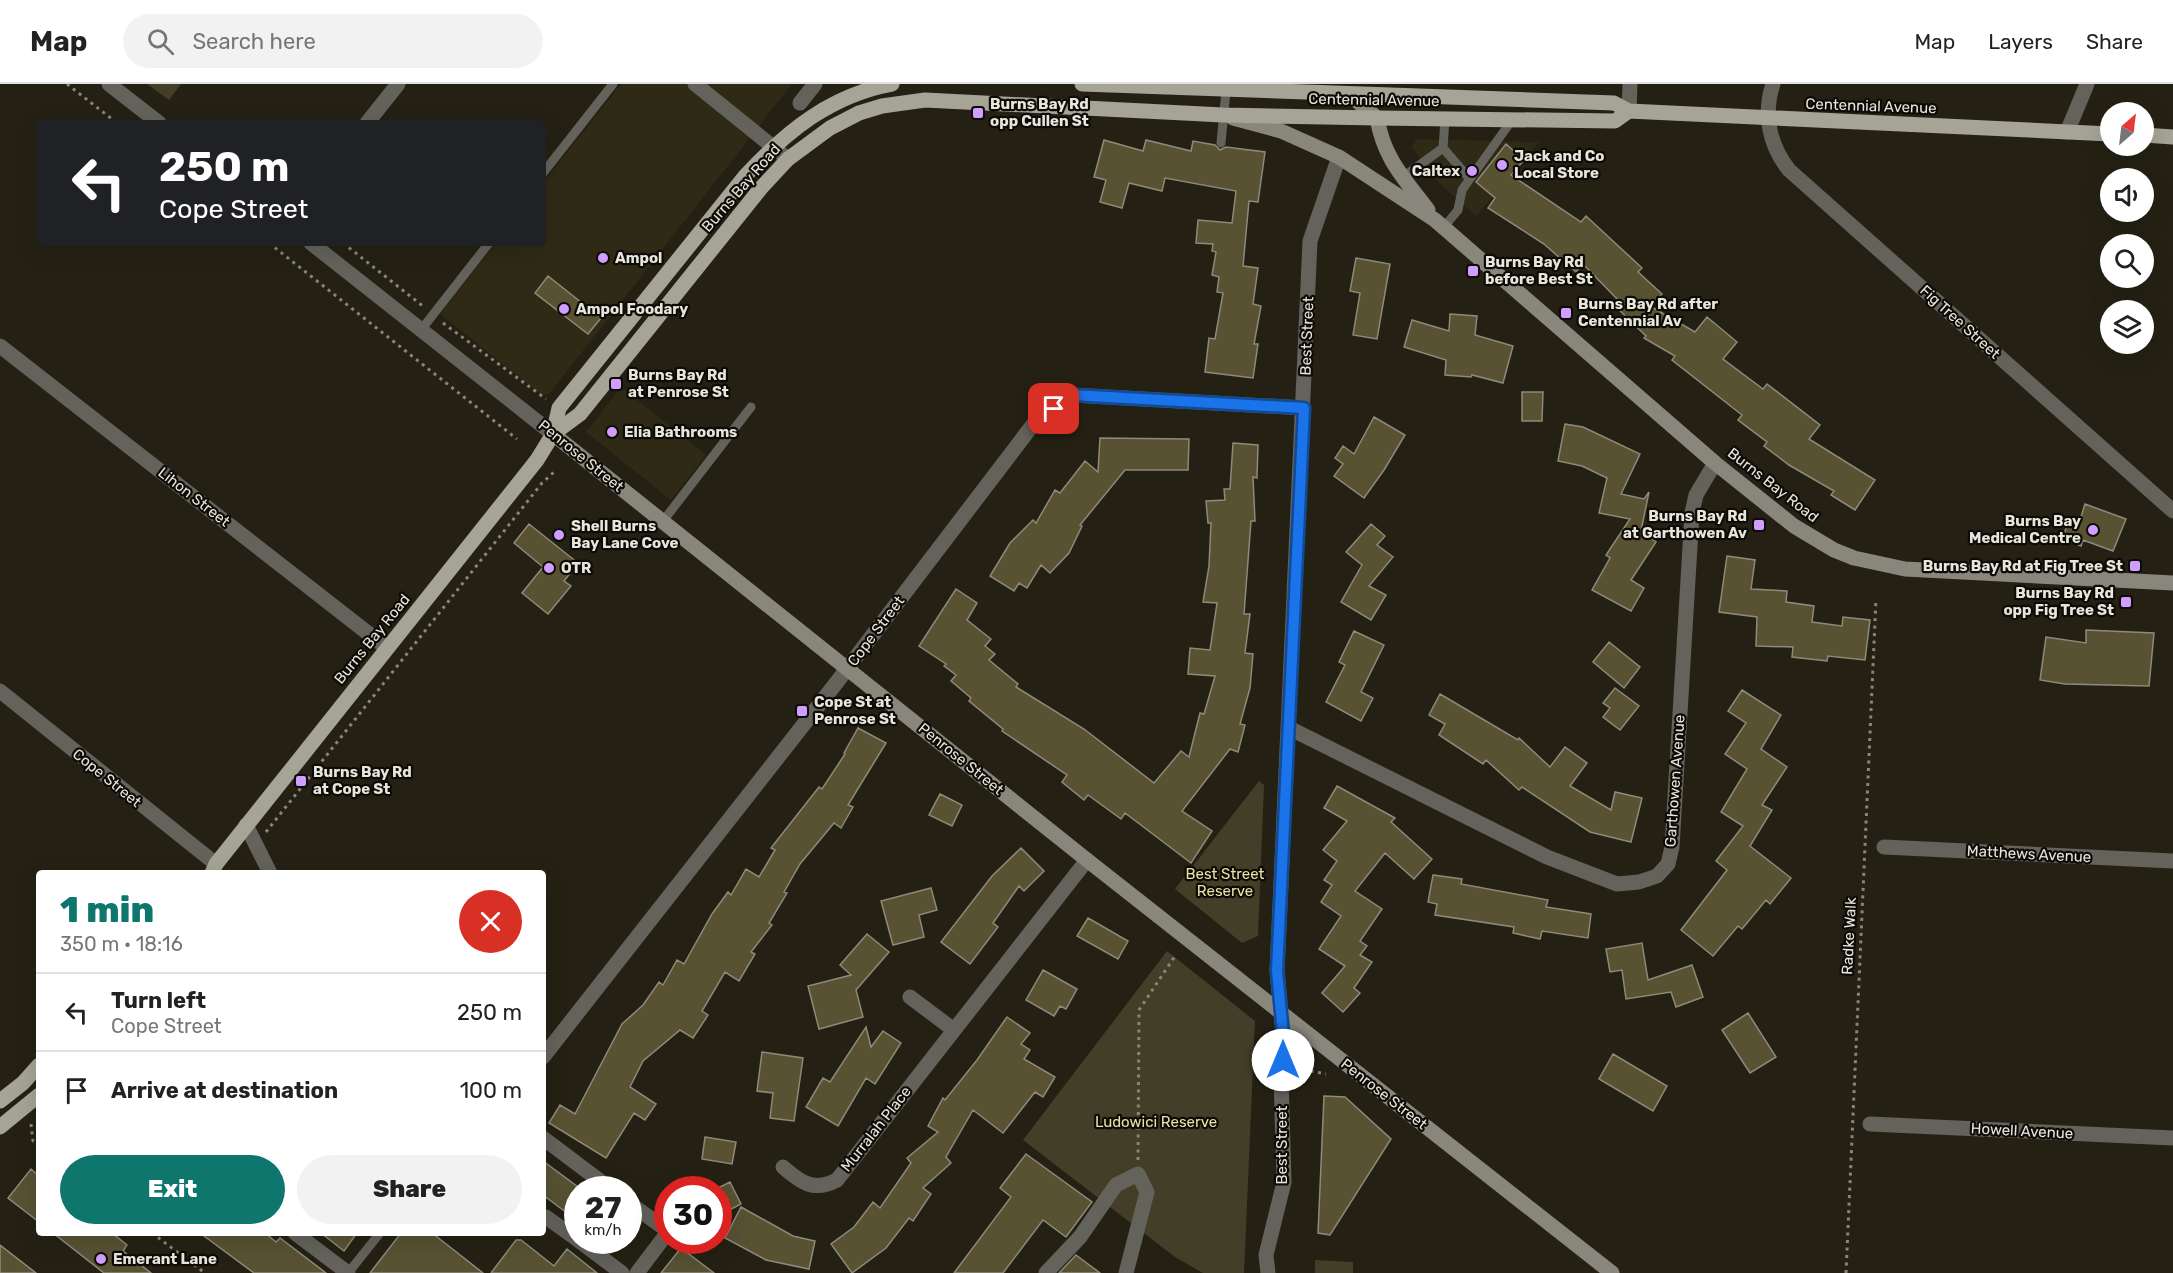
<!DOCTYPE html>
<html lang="en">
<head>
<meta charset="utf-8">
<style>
  body { margin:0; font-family:Rubik,sans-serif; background:#f2f2f2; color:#222; height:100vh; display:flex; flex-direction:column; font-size:22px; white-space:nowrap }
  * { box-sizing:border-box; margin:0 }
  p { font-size:20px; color:#767676 }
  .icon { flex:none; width:33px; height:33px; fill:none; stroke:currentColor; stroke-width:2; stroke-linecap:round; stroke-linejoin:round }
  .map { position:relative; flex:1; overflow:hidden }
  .sheet { position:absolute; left:36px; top:786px; width:510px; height:366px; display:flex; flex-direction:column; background:#fff; border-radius:6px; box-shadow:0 6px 24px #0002 }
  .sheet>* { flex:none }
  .top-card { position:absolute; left:36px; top:36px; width:510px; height:126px; border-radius:6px; box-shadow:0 6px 24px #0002; background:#202124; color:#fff; overflow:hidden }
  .needle { width:39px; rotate:28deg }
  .buttons { position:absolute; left:2100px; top:18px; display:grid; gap:12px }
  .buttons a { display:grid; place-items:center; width:54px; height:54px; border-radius:50%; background:#fff; box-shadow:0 6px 24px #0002; font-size:30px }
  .speed { position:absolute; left:564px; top:1092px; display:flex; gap:12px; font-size:30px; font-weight:700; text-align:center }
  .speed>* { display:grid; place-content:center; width:78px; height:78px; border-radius:50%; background:#fff; box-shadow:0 6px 24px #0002; line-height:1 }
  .speed small { font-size:15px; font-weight:400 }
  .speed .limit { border:9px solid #d22; background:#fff; color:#111 }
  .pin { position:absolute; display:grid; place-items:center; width:51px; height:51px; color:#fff; margin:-26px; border-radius:12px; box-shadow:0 3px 9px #0006 }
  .me { position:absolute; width:66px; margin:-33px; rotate:0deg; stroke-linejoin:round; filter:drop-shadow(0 0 4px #0008) }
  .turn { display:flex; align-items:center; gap:21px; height:126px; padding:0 24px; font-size:27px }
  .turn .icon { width:78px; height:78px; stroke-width:2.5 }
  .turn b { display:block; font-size:42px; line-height:51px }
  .round { display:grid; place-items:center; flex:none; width:63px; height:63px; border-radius:32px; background:#f2f2f2 }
  .summary { display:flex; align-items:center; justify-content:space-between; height:102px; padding:0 24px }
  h1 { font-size:36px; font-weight:800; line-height:45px; color:#0f766e }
  .button { display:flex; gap:12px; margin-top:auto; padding:12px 24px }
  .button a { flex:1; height:69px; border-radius:36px; background:#0f766e; color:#fff; font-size:24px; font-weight:800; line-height:69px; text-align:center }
  .button a+a { background:#f2f2f2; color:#222 }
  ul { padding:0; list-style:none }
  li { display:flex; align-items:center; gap:18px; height:78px; padding:0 24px; border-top:2px solid #e0e0e0 }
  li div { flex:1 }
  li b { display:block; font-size:22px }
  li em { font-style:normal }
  header { display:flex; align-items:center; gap:36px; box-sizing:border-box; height:84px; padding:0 30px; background:#fff; border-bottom:2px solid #e0e0e0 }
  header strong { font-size:28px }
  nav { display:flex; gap:33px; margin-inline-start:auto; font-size:21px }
  .search { width:420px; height:54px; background:#f2f2f2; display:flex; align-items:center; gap:15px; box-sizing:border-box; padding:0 21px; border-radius:33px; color:#767676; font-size:22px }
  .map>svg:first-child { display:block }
  .built { fill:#2e2a16 }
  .green { fill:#423e28 }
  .building { fill:#585233; stroke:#8d8a7a; stroke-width:1.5 }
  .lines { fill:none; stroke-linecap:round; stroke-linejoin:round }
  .path { stroke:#88857a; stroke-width:3; stroke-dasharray:3 4.5; stroke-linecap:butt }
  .lane { stroke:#63625b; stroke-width:9 }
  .street { stroke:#63625b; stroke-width:15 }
  .secondary { stroke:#89877c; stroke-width:15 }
  .primary { stroke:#a6a496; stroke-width:15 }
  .route-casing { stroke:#114b97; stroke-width:15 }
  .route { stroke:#1a73e8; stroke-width:10 }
  .poi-dot { fill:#d19dfe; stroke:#0c0b06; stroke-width:2 }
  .labels { text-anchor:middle; stroke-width:4.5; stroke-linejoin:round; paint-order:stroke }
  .street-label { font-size:15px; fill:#e7e5dc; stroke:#0c0b06 }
  .poi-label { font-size:15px; font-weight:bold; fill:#e7e5dc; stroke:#0c0b06; text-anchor:start }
  .park-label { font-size:15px; fill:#ece0a5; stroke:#0c0b06 }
</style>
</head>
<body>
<header>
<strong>Map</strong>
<div class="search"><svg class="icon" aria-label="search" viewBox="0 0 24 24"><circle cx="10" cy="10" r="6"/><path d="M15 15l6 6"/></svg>Search here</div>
<nav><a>Map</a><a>Layers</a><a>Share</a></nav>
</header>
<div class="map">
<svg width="2173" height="1189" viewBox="0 0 2173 1189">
  <rect width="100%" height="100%" fill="#242114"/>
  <path class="built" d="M621,0H792L549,310H541L440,230L496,159H543V99Z
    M1417,55L1539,58L1476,132L1438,98L1412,63Z
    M621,303L706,371L671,416L586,348Z"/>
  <path class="green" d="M147,0H181L169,16Z
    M1259,697L1264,701L1258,852L1242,859L1175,805Z
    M1167,867L1255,937L1244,1189H1203L1175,1173L1023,1056Z
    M1315,1176L1353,1178V1189H1315Z"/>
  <path class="building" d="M1104,56L1143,67L1146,56L1191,67L1193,57L1215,61L1220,66L1226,63L1265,68L1258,118L1249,117L1243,182L1258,184L1253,220L1261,222L1254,260H1258L1253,294L1205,288L1209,254L1215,255L1223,209L1217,208L1219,193L1212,191L1216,168L1212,167L1213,160L1196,159L1198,136L1232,139L1236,107L1165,94L1162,107L1129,99L1122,124L1100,118L1106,96L1094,93Z
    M1506,60L1524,76L1511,91L1581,138L1586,132L1642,184L1638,188L1662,210L1650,222L1695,248L1707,233L1737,258L1723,275L1763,305L1767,300L1820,341L1809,355L1875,396L1855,426L1831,411L1834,407L1789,381L1764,362L1767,358L1738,336L1742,331L1672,276L1675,272L1644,254L1646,252L1615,222L1619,217L1583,180L1576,188L1544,160L1488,124L1495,114L1476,98Z
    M1356,174L1390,180L1377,255L1353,251L1360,209L1350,207Z
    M548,192L601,234L588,250L535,209Z
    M1450,230L1477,232L1475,251L1513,262L1503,299L1472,291L1471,293L1445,291L1446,276L1404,263L1412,236L1449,247Z
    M1522,308H1543L1542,337H1522Z
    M1374,333L1405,351L1384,386L1364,414L1334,392L1343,380L1335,374L1343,362L1354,370Z
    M1565,340L1583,343L1640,370L1621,410L1644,415L1649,408L1641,447L1656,458L1631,496L1644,504L1631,527L1592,506L1610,474L1606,471L1630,435L1599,429L1607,394L1582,382L1558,377Z
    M1100,354L1189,355L1188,386H1125L1080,441L1082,442L1069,469L1050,489L1041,481L1027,504L1019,499L1014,507L990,492L1010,459L1033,436L1036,439L1055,406L1060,409L1085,377L1098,388Z
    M1233,359L1258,361L1257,394L1253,393L1255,437H1251L1244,530H1250L1245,569L1253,570L1250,604L1240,640L1245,641L1238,668L1230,665L1182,727L1212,747L1191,779L1125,729L1121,735L1088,711L1084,716L1062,698L1067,691L1002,647L1003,645L969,617L971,614L951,597L956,591L944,582L946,580L919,562L956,505L977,519L967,536L991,555L985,562L995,570L989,576L1018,600L1016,603L1084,645L1154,699L1181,667L1189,673L1200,629L1204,630L1215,592L1188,590L1190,564L1210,566L1217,519L1203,518L1209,482L1211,439H1208L1206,417L1225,416L1224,405H1230Z
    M2085,420L2126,435L2113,467L2083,456L2081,462L2062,454L2070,435L2079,439Z
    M529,440L578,479L564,497L571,502L548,530L522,509L543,483L514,459Z
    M1371,440L1385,452L1377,461L1393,473L1369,502L1386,511L1371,536L1341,518L1362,481L1346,468Z
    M1727,472L1755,476L1751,505L1787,507L1786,518L1814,522L1812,538L1842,542L1843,533L1870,536L1865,576L1828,572L1827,577L1792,573L1793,563L1756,562L1757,533L1719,528Z
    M2086,546L2154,549L2149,602L2065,600L2040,596L2046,553L2086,559Z
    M1354,547L1384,561L1361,608L1373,614L1361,637L1326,618L1345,581L1339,578Z
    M1609,558L1640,583L1624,604L1593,578Z
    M1615,604L1639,622L1620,646L1603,633L1610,624L1603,619Z
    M1742,606L1781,631L1761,665L1787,683L1762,721L1772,726L1750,762L1791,794L1770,820L1766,816L1742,845L1738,842L1713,872L1681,846L1727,786L1716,777L1743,742L1721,728L1747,685L1725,670L1746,639L1728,627Z
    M1440,610L1518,656L1519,654L1550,683L1565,663L1587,679L1570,702L1611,726L1615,708L1642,714L1631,758L1590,748L1522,703L1519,706L1486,676L1483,680L1439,651L1445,640L1429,631Z
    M858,644L886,659L848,721L853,723L841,744L834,739L800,780L784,808L787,809L769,839L772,841L751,868L755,870L739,897L725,888L702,927L708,931L693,954L680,946L643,977L630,1003L656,1020L645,1036L634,1029L606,1074L549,1039L560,1021L575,1030L622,940L643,921L659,898L663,901L677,876L684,880L712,830L728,808L731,811L746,785L759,793L775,766L771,764L819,703L822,705L845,670L844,669Z
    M1337,702L1395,734L1391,738L1432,775L1414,795L1385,769L1355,807L1382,825L1360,857L1367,862L1360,871L1372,878L1354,904L1360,909L1343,928L1322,909L1345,882L1319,865L1341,832L1321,818L1332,801L1324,796L1337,777L1323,766L1347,737L1324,724Z
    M940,710L962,721L952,742L929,731Z
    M1021,764L1044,787L1024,807L1019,802L993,839L998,843L970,880L941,858L992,792Z
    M1433,791L1462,795L1461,800L1548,816L1546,823L1591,830L1588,854L1542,847L1540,855L1513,849L1514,843L1435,831L1437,820L1428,818Z
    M931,804L937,826L919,831L924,853L893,861L881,817Z
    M1088,834L1128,857L1118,875L1077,852Z
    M867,850L889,868L856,906L863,933L819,945L808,902L851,891L840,881Z
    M1642,859L1648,896L1692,881L1703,913L1676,923L1671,908L1626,915L1622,886L1610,888L1606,865Z
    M1043,886L1077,905L1066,925L1060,922L1054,932L1026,916Z
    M1748,929L1776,973L1750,989L1722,946Z
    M1007,933L1030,949L1021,960L1030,966L1024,975L1055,993L1043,1013L1035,1008L1003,1049L973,1026L946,1073L951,1079L923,1104L931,1110L913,1137L909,1134L886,1164L852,1189L831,1160L854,1143L873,1118L880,1124L911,1079L907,1074L938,1048L928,1042L943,1014L945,1016L977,976Z
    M866,943L871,963L883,947L901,959L875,1000L866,994L838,1042L806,1023L823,994L830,998Z
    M762,968L803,974L794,1037L770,1034L773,1009L757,1007Z
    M1613,970L1667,1002L1653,1027L1599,995Z
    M1324,1012L1345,1013L1391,1055L1330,1151L1318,1149Z
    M705,1053L736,1058L732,1080L702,1075Z
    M1026,1070L1092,1118L1066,1153L1043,1136L1003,1189H954L1011,1113L1000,1104Z
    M543,1077L578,1103V1137L543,1111Z
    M31,1085L39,1092V1138L8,1114Z
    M730,1098L741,1120L718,1132V1104Z
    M741,1123L793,1152L815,1157L809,1185L766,1176L725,1154Z
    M53,1149H112L127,1161L123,1167L151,1189H104Z
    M200,1149H265L276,1158L280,1154L326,1189H254Z
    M321,1149H357L344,1167Z
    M401,1149H432L483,1189H370Z
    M516,1156H521L554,1182L567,1165L597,1189H491Z
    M0,1161L36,1189H0Z
    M681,1164L714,1189H661Z
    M1076,1171L1100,1189H1059Z"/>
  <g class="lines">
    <path class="path" d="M67,0L117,39
      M269,159L517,355
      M343,159L424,223
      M443,239L546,315
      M266,748L542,399L554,388
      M1299,993L1305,986L1326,990
      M31,1040L33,1057L39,1062
      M1138,1076L1139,926L1175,872
      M152,1149L205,1189
      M1846,1189L1876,515"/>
    <path class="lane" d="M1221,59L1226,7
      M1443,64L1445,35
      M543,89L613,0
      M1403,93L1443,64L1469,94
      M1444,143L1458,126L1462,106L1512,36
      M421,246L489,159
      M663,437L751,323
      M348,1189L380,1149"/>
    <path class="street" d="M109,0L159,39
      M695,0L788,75
      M1773,0C1763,30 1769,61 1789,86L2173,427
      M800,19L815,0
      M1629,27L1630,0
      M367,39L398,0
      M2067,48L2087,0
      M311,159L553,350
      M0,262L387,564
      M0,607L216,780
      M1289,644L1547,773L1617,800L1639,798L1657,792L1668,780L1672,763L1692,429L1696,411L1715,379
      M246,741L270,789
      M1884,763L2173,777
      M910,913L954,946
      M543,973L837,598L1035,338L1072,311L1304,324
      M1870,1040L2173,1054
      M543,1054L612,1106
      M783,1083C801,1099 814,1108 837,1096L1087,776
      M628,1118L668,1147
      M546,1133L578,1156
      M295,1149L348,1189
      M578,1156L622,1189
      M637,1189L668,1148
      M1046,1189L1080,1153L1116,1101L1138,1090L1147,1108L1126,1189
      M1268,1189L1266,1171L1284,1098L1281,992L1284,960L1277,887L1310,157L1339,73"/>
    <path class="secondary" d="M1349,10L1377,34C1384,75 1404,94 1428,126
      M1233,34L1281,47L1339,73L1435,136L1715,379L1794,442L1834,466L1854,474L1905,485L2173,499
      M553,350L1087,776L1612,1189"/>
    <path class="primary" d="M1082,0L1614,19L1629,27L2110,50
      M2144,51L2173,53
      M553,350L580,330L761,104L788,75L830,44L859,29L882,22L925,16L1223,31L1377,34L1615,37L1629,27
      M212,789L216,780L537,376L553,350L559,324L746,91C787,47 831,11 892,0
      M0,1017L23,999L39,981
      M0,1043L39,1011"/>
  </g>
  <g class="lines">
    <defs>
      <path id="route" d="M1054,325L1072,311L1304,324L1277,887L1284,960L1283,976"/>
    </defs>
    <use href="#route" class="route-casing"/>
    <use href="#route" class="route"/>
  </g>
  <g class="poi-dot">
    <rect x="972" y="23" width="12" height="12" rx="3"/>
    <circle cx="1502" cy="81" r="6"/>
    <circle cx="1472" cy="87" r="6"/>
    <circle cx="603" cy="174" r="6"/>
    <rect x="1467" y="181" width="12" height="12" rx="3"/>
    <circle cx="564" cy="225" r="6"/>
    <rect x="1560" y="223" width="12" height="12" rx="3"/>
    <rect x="610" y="294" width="12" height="12" rx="3"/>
    <circle cx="612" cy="348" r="6"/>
    <rect x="1753" y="435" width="12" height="12" rx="3"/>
    <circle cx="2093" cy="446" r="6"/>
    <circle cx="559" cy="451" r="6"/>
    <rect x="2129" y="476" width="12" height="12" rx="3"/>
    <circle cx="549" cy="484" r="6"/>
    <rect x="2120" y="512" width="12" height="12" rx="3"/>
    <rect x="796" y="621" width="12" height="12" rx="3"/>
    <rect x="295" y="691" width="12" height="12" rx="3"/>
    <circle cx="101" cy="1175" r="6"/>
  </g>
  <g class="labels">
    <g class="street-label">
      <text transform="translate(1374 16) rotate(1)" y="5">Centennial Avenue</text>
      <text transform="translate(1871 22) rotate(2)" y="5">Centennial Avenue</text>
      <text transform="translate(741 104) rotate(-49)" y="5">Burns Bay Road</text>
      <text transform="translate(1960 238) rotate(42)" y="5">Fig Tree Street</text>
      <text transform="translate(1307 252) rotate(-88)" y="5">Best Street</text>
      <text transform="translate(581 372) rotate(39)" y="5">Penrose Street</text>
      <text transform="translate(1773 401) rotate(38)" y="5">Burns Bay Road</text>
      <text transform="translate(194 413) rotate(38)" y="5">Lihon Street</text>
      <text transform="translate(876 547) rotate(-53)" y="5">Cope Street</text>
      <text transform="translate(372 555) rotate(-51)" y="5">Burns Bay Road</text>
      <text transform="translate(961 675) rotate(39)" y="5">Penrose Street</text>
      <text transform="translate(107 694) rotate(39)" y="5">Cope Street</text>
      <text transform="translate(1675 697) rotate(-86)" y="5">Garthowen Avenue</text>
      <text transform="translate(2029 770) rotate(3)" y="5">Matthews Avenue</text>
      <text transform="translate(1849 852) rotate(-87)" y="5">Radke Walk</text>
      <text transform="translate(1384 1010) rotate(38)" y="5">Penrose Street</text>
      <text transform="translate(876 1045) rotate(-52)" y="5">Murralah Place</text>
      <text transform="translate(2022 1047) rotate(3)" y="5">Howell Avenue</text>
      <text transform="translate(1282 1061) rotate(-90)" y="5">Best Street</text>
    </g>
    <g class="poi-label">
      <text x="990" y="25">Burns Bay Rd<tspan x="990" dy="17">opp Cullen St</tspan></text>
      <text x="1514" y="77">Jack and Co<tspan x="1514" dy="17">Local Store</tspan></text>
      <text x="1460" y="92" text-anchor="end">Caltex</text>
      <text x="615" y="179">Ampol</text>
      <text x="1485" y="183">Burns Bay Rd<tspan x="1485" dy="17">before Best St</tspan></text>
      <text x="1578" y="225">Burns Bay Rd after<tspan x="1578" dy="17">Centennial Av</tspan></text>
      <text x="576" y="230">Ampol Foodary</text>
      <text x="628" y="296">Burns Bay Rd<tspan x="628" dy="17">at Penrose St</tspan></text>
      <text x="624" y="353">Elia Bathrooms</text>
      <text x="1747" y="437" text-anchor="end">Burns Bay Rd<tspan x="1747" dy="17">at Garthowen Av</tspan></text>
      <text x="2081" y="442" text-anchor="end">Burns Bay<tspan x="2081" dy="17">Medical Centre</tspan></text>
      <text x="571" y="447">Shell Burns<tspan x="571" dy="17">Bay Lane Cove</tspan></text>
      <text x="2123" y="487" text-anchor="end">Burns Bay Rd at Fig Tree St</text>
      <text x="561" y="489">OTR</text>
      <text x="2114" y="514" text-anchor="end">Burns Bay Rd<tspan x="2114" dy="17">opp Fig Tree St</tspan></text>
      <text x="814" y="623">Cope St at<tspan x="814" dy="17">Penrose St</tspan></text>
      <text x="313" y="693">Burns Bay Rd<tspan x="313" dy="17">at Cope St</tspan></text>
      <text x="113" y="1180">Emerant Lane</text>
    </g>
    <g class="park-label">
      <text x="1225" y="795">Best Street<tspan x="1225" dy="17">Reserve</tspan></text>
      <text x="1156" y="1043">Ludowici Reserve</text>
    </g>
  </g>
</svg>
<div class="buttons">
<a><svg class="needle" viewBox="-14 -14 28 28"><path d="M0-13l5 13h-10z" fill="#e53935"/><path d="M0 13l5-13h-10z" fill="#767676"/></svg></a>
<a><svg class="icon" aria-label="sound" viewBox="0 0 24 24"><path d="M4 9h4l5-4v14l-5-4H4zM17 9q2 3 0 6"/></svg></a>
<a><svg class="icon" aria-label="search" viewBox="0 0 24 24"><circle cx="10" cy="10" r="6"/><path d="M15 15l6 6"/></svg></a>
<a><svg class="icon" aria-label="layers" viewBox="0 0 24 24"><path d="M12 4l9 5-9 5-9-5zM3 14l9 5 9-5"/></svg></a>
</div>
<div class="speed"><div>27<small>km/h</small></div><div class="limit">30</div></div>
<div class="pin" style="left:1054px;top:325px;background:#d93025"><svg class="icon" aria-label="arrive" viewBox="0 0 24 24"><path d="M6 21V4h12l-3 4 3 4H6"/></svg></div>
<svg class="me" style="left:1283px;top:976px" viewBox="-20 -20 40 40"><circle r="19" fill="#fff"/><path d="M0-13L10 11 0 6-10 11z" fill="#1a73e8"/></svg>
<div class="top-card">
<div class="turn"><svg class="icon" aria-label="left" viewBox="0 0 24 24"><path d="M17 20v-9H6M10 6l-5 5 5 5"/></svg><div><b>250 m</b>Cope Street</div></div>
</div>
<section class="sheet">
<div class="summary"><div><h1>1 min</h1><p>350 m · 18:16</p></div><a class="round" style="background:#d93025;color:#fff"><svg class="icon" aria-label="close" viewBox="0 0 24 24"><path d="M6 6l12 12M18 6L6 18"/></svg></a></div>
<ul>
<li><svg class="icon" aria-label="left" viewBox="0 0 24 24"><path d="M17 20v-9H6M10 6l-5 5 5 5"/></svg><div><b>Turn left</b><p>Cope Street</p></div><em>250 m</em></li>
<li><svg class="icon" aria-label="arrive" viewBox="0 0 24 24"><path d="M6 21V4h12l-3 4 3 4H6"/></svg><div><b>Arrive at destination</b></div><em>100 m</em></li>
</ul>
<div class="button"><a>Exit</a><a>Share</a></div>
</section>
</div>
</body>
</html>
